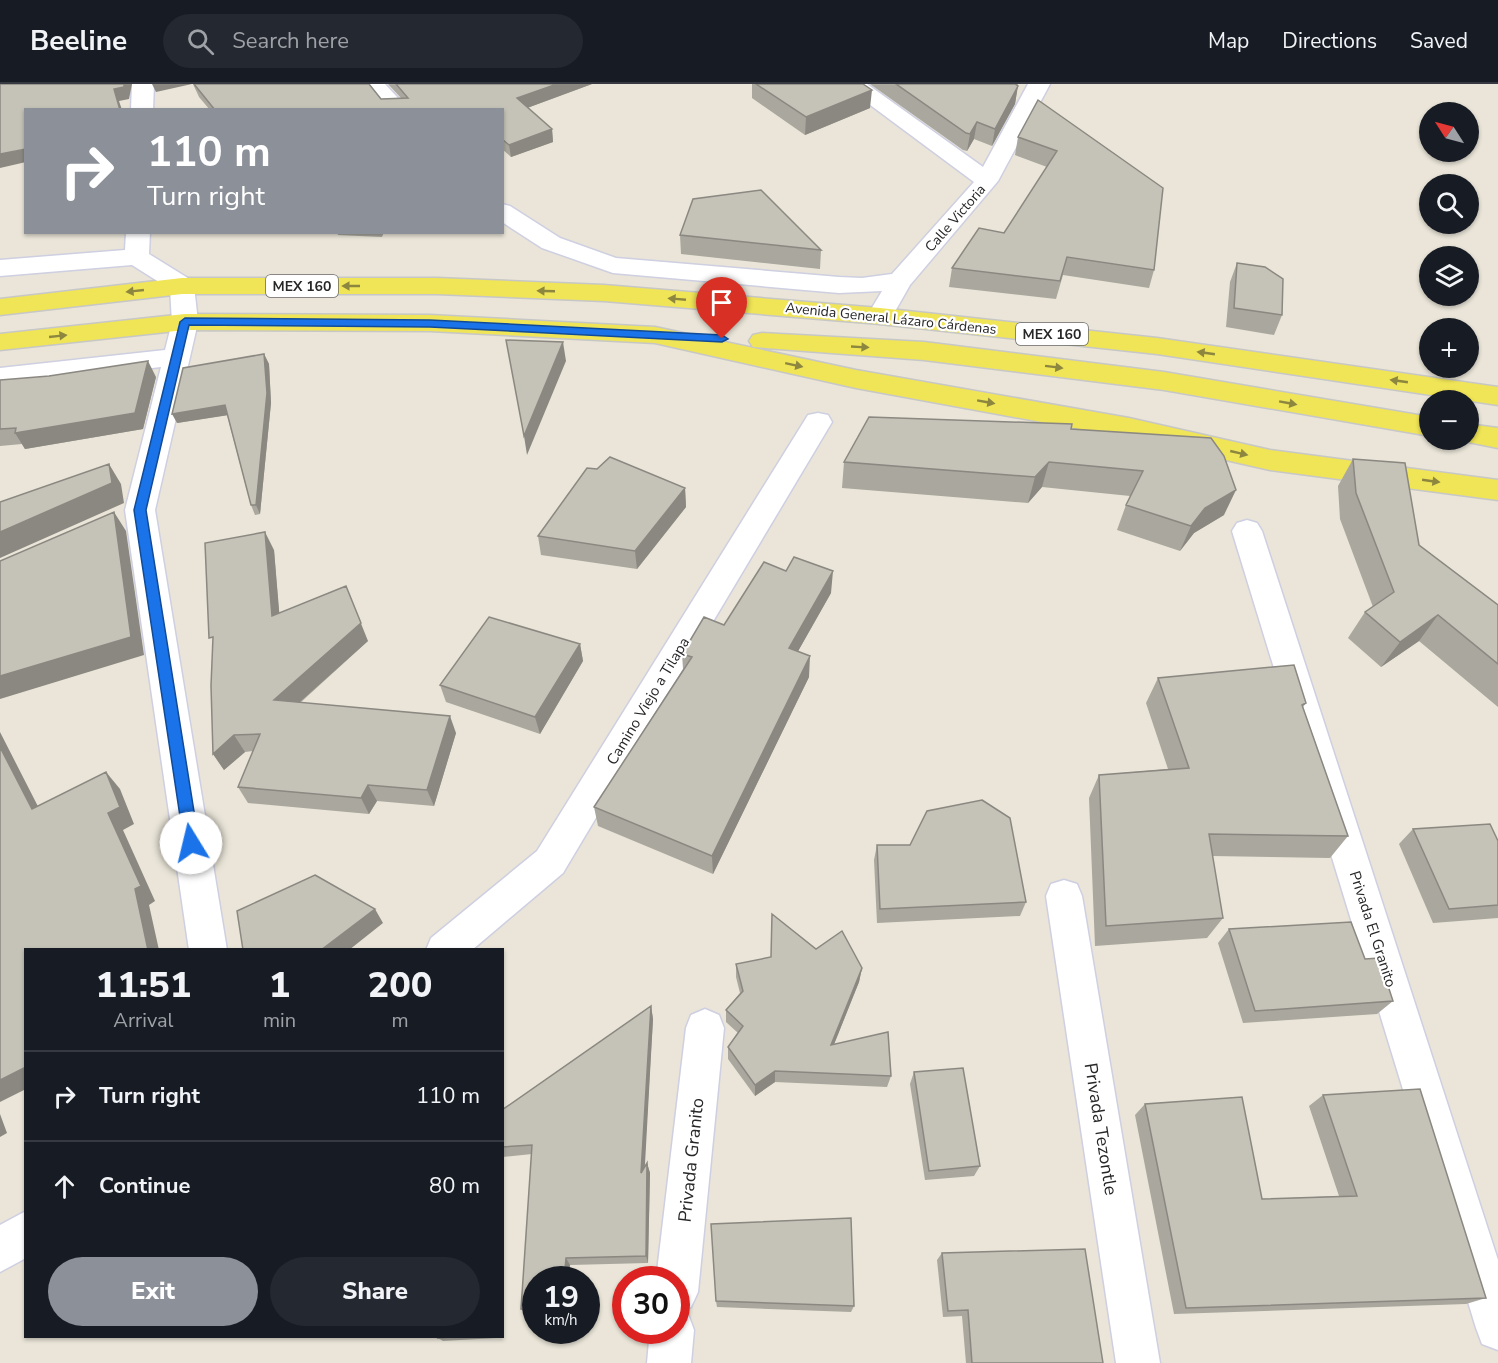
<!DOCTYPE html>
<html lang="en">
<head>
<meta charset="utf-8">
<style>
  body { margin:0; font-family:"Nunito Sans",sans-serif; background:#242831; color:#f1f3f6; height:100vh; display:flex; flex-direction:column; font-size:22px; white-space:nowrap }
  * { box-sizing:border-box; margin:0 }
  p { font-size:20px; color:#9ea1a6 }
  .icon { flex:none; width:33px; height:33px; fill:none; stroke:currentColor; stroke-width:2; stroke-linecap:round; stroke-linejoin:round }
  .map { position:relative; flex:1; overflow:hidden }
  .side { position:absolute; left:24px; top:864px; width:480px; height:390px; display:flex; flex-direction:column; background:#171b24; border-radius:0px; box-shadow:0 2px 4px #0004 }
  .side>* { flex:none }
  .hud { position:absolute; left:24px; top:24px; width:480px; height:126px; border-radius:0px; box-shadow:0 2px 4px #0004; background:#8c9099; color:#fff; overflow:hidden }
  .needle { width:39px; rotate:306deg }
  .buttons { position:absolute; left:1419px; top:18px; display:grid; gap:12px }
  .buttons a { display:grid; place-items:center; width:60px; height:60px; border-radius:50%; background:#171b24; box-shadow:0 2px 4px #0004; font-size:30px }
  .speed { position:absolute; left:522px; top:1182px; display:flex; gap:12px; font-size:30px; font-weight:700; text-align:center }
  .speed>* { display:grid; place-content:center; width:78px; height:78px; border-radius:50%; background:#171b24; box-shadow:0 2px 4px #0004; line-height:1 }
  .speed small { font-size:15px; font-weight:400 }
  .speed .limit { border:9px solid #d22; background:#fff; color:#111 }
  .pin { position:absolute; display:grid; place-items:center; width:51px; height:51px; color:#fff; margin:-62px -26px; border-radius:50% 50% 50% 0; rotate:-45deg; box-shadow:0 0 6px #0007 }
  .pin .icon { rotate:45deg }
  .me { position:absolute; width:66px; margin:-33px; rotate:351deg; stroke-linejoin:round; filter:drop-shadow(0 0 4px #0008) }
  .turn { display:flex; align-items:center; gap:21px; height:126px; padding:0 24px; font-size:27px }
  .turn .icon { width:78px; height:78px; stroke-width:2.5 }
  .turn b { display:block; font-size:42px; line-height:51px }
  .eta { display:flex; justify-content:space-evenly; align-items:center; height:102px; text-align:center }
  .eta b { font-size:36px; font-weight:800; line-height:42px }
  .cta { display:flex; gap:12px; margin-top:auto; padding:12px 24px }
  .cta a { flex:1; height:69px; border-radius:36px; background:#8c9099; color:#fff; font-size:24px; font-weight:800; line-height:69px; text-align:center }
  .cta a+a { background:#242831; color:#f1f3f6 }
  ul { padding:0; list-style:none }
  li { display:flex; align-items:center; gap:18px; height:90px; padding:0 24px; border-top:2px solid #363941 }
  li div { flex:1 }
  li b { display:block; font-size:22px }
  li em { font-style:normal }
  header { display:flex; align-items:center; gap:36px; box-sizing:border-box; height:84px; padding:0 30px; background:#171b24; border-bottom:2px solid #363941 }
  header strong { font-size:28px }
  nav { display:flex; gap:33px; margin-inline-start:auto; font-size:21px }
  .search { width:420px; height:54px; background:#242831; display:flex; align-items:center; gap:15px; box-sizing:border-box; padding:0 21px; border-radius:33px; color:#9ea1a6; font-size:22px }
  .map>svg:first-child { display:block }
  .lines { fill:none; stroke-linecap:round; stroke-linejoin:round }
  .street-casing { stroke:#cecfe1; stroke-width:3 }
  .primary-casing { stroke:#c7c7c7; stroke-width:3 }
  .street { fill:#fff; fill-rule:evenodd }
  .primary { fill:#f0e457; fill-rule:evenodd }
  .wall { fill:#a9a79e }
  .shaded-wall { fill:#8a8881 }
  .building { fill:#c5c2b8; stroke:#8a8881; stroke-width:1.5 }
  .oneway { fill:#8c863f }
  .route { fill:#1a73e8; stroke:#114b97; stroke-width:1.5 }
  .labels { text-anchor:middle; stroke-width:4.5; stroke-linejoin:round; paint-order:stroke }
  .far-street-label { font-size:14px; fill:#272727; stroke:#fff }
  .shield { fill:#fff; stroke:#686868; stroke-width:1.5 }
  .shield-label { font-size:14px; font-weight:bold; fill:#272727 }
  .street-label { font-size:15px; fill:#272727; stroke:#fff }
  .near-street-label { font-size:18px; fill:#272727; stroke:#fff }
</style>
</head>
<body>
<header>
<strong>Beeline</strong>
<div class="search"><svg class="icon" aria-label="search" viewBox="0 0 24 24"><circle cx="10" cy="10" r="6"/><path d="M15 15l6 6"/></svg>Search here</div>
<nav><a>Map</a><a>Directions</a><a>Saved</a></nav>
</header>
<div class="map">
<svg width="1498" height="1279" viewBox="0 0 1498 1279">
  <rect width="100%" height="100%" fill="#eae5d8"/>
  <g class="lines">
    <defs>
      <path id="street" d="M132,0H154L153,26H131Z
        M362,0H385L409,26H386Z
        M842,0H867L983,83L1028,0H1050L998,97L910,201L889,238L880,240L871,238L867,232L882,207L839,209L613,189L542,164L502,138V120L510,122L560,154L616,174L839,193L862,194L892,190L974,98Z
        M126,148H150L149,170L191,196L194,202L198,238L155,426L227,866H189L125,426L161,283L0,302V284L165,266L172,238L170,205L132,181L0,192V176L125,166Z
        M818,329L828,331L832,338L563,789L472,866H426L431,854L537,767L808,331Z
        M1247,436L1257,439L1262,447L1498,1176V1266L1482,1260L1476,1244L1232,447L1237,439Z
        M1064,796L1077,800L1082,812L1160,1279H1116L1046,812L1051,800Z
        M705,925L719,931L724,944L698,1208L691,1223L681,1228L688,1230L694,1246L691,1279H647L650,1246H676V1196H656L686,944L691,931Z
        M26,1127V1174L0,1188V1141Z"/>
      <path id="primary" d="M182,194H437L604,201L880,224L1157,254L1498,303V321L1157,270L880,240L604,217L437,210H182L0,231V215Z
        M185,230L430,231L655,243L856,286L1129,334L1270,366L1498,396V416L1270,386L1129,354L856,304L655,259L430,247L185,246L0,266V250Z
        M762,249L924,258L1164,288L1430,333V352L1164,306L924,276L753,263L749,257L753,251Z
        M1468,340L1498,344V364L1458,356H1468Z"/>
    </defs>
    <use href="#street" class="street-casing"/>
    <use href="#primary" class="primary-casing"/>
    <use href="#street" class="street"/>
    <use href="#primary" class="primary"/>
  </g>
  <path class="wall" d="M193,0H369L381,15L401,14L388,0H592L527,24L552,45L553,58L511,73L502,65V26H210L199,13Z
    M752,0H863L870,24L805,51L752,14Z
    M870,0H1018L1015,20L992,62L974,55L967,67L963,66Z
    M1038,16L1154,186L1149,204L1063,191L1056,215L949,203L952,184L1004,149L1047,83L1015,71L1018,53Z
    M337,148H384L382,153L338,151Z
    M680,151L821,166L820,185L681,170Z
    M1237,179L1282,231L1274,251L1226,243L1230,198Z
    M264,270L269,280L271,319L260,430L255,431L251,421L227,331L177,339Z
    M156,293L143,345L25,365L22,360L0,362V296Z
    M1071,345L1224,431L1194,449L1180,467L1117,446L1126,421L1130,412L1042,403L1028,419L842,404L844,378Z
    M1353,375L1419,461L1498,521V623L1419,557L1381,583L1348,554L1365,528L1373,523L1340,435L1338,402Z
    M685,404L686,423L637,485L541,471L538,452Z
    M274,466L279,529L368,557L300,619L456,649L434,722L377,717L369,730L248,719L238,703L253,667L245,668L224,686L213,670Z
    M786,487L831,509L798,567L809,593L713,790L598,742L594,723L683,585L682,570L724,541Z
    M580,560L583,577L540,650L446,618L440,601Z
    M1158,594L1306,619L1303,623L1348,752L1330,774L1212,772L1223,834L1207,854L1095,862L1089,714L1099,691L1168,685L1146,619Z
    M1413,745L1498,757V834L1433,839L1399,760Z
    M877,761L1026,818L1020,832L877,839L874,776Z
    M1229,845L1365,875L1393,917L1377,930L1243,939L1218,859Z
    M816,865L862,884L859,898L834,960L891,992L887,1003L775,998L755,1012L728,975V963L738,949L726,938V926L740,909L736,893V880Z
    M651,922L653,935L644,1084L647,1079L650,1089L648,1179L570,1181V1196H536V1231H526L521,1225L532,1070L502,1073V1026Z
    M914,988L980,1082L974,1092L925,1096L910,1000Z
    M1323,1011L1486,1214L1466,1220L1174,1230L1135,1031L1145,1020L1262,1115L1339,1112L1309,1022Z
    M942,1169L1103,1279H966L962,1232L943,1233L937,1176Z
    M716,1217L854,1222L851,1228L717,1223Z
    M439,1252H496V1254L443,1257L438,1254Z"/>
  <path class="shaded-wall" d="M124,0H132L129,15L119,17L122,26H120L114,5Z
    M152,0H192L156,8Z
    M557,0H592L519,27L517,14Z
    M1018,2L1015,20L992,62L995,45Z
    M872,6L870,24L805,51L806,33Z
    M977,38L974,55L967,67L970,50Z
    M552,45L553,58L511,73L509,61Z
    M26,65V78L0,84V70Z
    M563,258L566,277L527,371L524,352Z
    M264,270L269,280L271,319L260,430L256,421Z
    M148,277L156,293L143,345L25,365L15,349Z
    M225,321L229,331L177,339L172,330Z
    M1049,378L1042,403L1028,419L1035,393Z
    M109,380L121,400L124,419L0,474V448Z
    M685,404L686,423L637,485L635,467Z
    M1236,406L1224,431L1194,449L1180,467L1191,442L1205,424Z
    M114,428L126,447L144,571L0,615V592Z
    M265,448L274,466L281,549L272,532Z
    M833,487L831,509L788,585L789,564Z
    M346,502L368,557L283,633L274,616Z
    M1438,531L1419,557L1381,583L1400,558Z
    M580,560L583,577L540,650L535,633Z
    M810,572L809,593L713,790L712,772Z
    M450,632L456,649L434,722L427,706Z
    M0,648L48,742L32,725L0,663Z
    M234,651L245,668L224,686L213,670Z
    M106,688L120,705L134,740L123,746L155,817L149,821L159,866H148L108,729Z
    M368,701L377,717L369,730L361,714Z
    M375,825L383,839L349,866H321Z
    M862,884L859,898L829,973L831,961Z
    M651,922L653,935L644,1098L641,1089Z
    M26,983V1005L0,1018V996Z
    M775,987V998L755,1012V1001Z
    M0,1030L7,1049L0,1053Z
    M647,1079L650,1089L648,1179L646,1172Z
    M566,1174L570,1181V1196H564Z"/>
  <path class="building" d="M0,0H124V3L114,5L120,26H26V65L0,70Z
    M194,0H369L381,15L408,14L396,0H557L517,14L552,45L509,61L502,55V26H215Z
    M756,0H863L872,6L806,33Z
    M896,0H1015L1018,2L995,45L977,38L970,50L966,49Z
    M1038,16L1163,104L1154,186L1067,173L1060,197L952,184L979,144L1004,149L1057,67L1018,53Z
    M761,106L821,166L680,151L693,115Z
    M1237,179L1265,183L1283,195L1282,231L1234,224Z
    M506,256L563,258L524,352Z
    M264,270L267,309L256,421H251L225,321L172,330L183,284Z
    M148,277L135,329L15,349L16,344L0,345V296L49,292Z
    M869,333L1072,340L1071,345L1211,354L1224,372L1236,406L1205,424L1191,442L1126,421L1143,387L1049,378L1035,393L844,378Z
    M610,373L685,404L635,467L538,452L587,384L597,385Z
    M1353,375L1405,379L1419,461L1498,521V580L1438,531L1400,558L1365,528L1394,508L1356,409Z
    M109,380L112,399L0,448V418Z
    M114,428L131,553L0,592V477Z
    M265,448L272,532L346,502L361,539L274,616L450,632L427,706L368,701L361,714L238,703L260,650L234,651L213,670L211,602L213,553L209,554L205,459Z
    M794,473L833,487L789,564L810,572L712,772L594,723L692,573L682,570L704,533L724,541L764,478L786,487Z
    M489,533L580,560L535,633L440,601Z
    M1294,581L1306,619L1302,621L1348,752L1209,750L1223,834L1106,842L1099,691L1189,684L1158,594Z
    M0,663L32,725L106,688L120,723L108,729L141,802L135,805L148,866H26V983L0,996Z
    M982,716L1010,734L1026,818L880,825L877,761H910L927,727Z
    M1490,740L1498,757V821L1449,825L1413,745Z
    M315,791L375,825L321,866H243L237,827Z
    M772,830L816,865L842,847L862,884L831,961L888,948L891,992L775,987L755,1001L728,963L743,942L726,926L743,907L736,880L771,873Z
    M1351,838L1365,875L1379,874L1393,917L1255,927L1229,845Z
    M651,922L641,1089L647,1079L646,1172L566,1174L564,1196H536V1225H521L532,1061L502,1063V1026Z
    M963,984L980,1082L929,1087L914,988Z
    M1420,1005L1486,1214L1186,1224L1145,1020L1242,1013L1262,1115L1357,1112L1323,1011Z
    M851,1134L854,1222L716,1217L711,1140Z
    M1085,1165L1103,1279H972L968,1226L948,1227L942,1169Z
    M439,1252H466L438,1254Z"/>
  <defs><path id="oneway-solid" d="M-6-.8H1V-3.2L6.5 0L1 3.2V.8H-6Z" transform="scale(1.5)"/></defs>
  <g class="oneway">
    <use href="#oneway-solid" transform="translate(351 202) rotate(180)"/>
    <use href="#oneway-solid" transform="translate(135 207) rotate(174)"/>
    <use href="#oneway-solid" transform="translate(546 207) rotate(-178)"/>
    <use href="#oneway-solid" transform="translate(677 215) rotate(-175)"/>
    <use href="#oneway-solid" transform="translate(58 252) rotate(-6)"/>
    <use href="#oneway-solid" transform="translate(860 263) rotate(3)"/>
    <use href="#oneway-solid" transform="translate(1206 269) rotate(-172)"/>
    <use href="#oneway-solid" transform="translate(794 281) rotate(12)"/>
    <use href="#oneway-solid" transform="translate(1054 283) rotate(7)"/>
    <use href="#oneway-solid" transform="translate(1399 297) rotate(-172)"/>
    <use href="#oneway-solid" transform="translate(986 318) rotate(10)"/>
    <use href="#oneway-solid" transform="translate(1288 319) rotate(10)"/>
    <use href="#oneway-solid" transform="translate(1239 369) rotate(13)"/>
    <use href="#oneway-solid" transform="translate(1431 397) rotate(8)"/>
  </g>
  <path class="route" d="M185,234L430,236L722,251L728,255L722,258L430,243L189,241L146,426L199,759L191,765L184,759L134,426L180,238Z"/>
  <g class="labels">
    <g class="far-street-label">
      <text transform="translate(955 134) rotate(-49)" y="5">Calle Victoria</text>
      <text transform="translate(891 234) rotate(6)" y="5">Avenida General Lázaro Cárdenas</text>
    </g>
    <g class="shield">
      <rect x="266" y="191" width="72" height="22" rx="4.5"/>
      <rect x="1016" y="239" width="72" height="22" rx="4.5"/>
    </g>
    <g class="shield-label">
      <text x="302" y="207">MEX 160</text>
      <text x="1052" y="255">MEX 160</text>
    </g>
    <g class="street-label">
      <text transform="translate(648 617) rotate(-59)" y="5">Camino Viejo a Tilapa</text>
      <text transform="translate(1373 845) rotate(72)" y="5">Privada El Granito</text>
    </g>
    <g class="near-street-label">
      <text transform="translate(1101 1045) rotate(81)" y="6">Privada Tezontle</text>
      <text transform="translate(691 1076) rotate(-84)" y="6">Privada Granito</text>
    </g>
  </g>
</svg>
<div class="buttons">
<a><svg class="needle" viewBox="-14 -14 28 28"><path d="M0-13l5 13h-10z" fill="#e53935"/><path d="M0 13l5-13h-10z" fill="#9ea1a6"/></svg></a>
<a><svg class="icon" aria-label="search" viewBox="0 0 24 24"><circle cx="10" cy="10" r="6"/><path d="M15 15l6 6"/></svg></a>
<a><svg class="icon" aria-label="layers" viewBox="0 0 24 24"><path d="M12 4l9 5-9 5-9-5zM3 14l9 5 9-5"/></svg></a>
<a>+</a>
<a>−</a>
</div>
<div class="speed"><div>19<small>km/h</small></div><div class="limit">30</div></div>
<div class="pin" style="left:722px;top:255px;background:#d93025"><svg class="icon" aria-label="arrive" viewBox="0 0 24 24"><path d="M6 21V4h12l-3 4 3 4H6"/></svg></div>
<svg class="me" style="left:191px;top:759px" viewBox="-20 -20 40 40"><circle r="19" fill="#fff"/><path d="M0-13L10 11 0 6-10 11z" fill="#1a73e8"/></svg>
<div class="hud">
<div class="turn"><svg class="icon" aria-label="right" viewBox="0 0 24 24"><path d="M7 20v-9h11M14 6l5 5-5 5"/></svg><div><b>110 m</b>Turn right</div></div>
</div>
<section class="side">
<div class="eta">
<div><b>11:51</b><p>Arrival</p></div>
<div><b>1</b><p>min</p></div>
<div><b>200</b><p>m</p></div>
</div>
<ul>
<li><svg class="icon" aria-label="right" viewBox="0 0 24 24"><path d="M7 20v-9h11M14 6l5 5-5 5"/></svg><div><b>Turn right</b></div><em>110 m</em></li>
<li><svg class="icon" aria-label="ahead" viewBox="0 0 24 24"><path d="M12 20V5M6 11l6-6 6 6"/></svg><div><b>Continue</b></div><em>80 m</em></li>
</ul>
<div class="cta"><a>Exit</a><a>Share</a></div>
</section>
</div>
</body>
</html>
